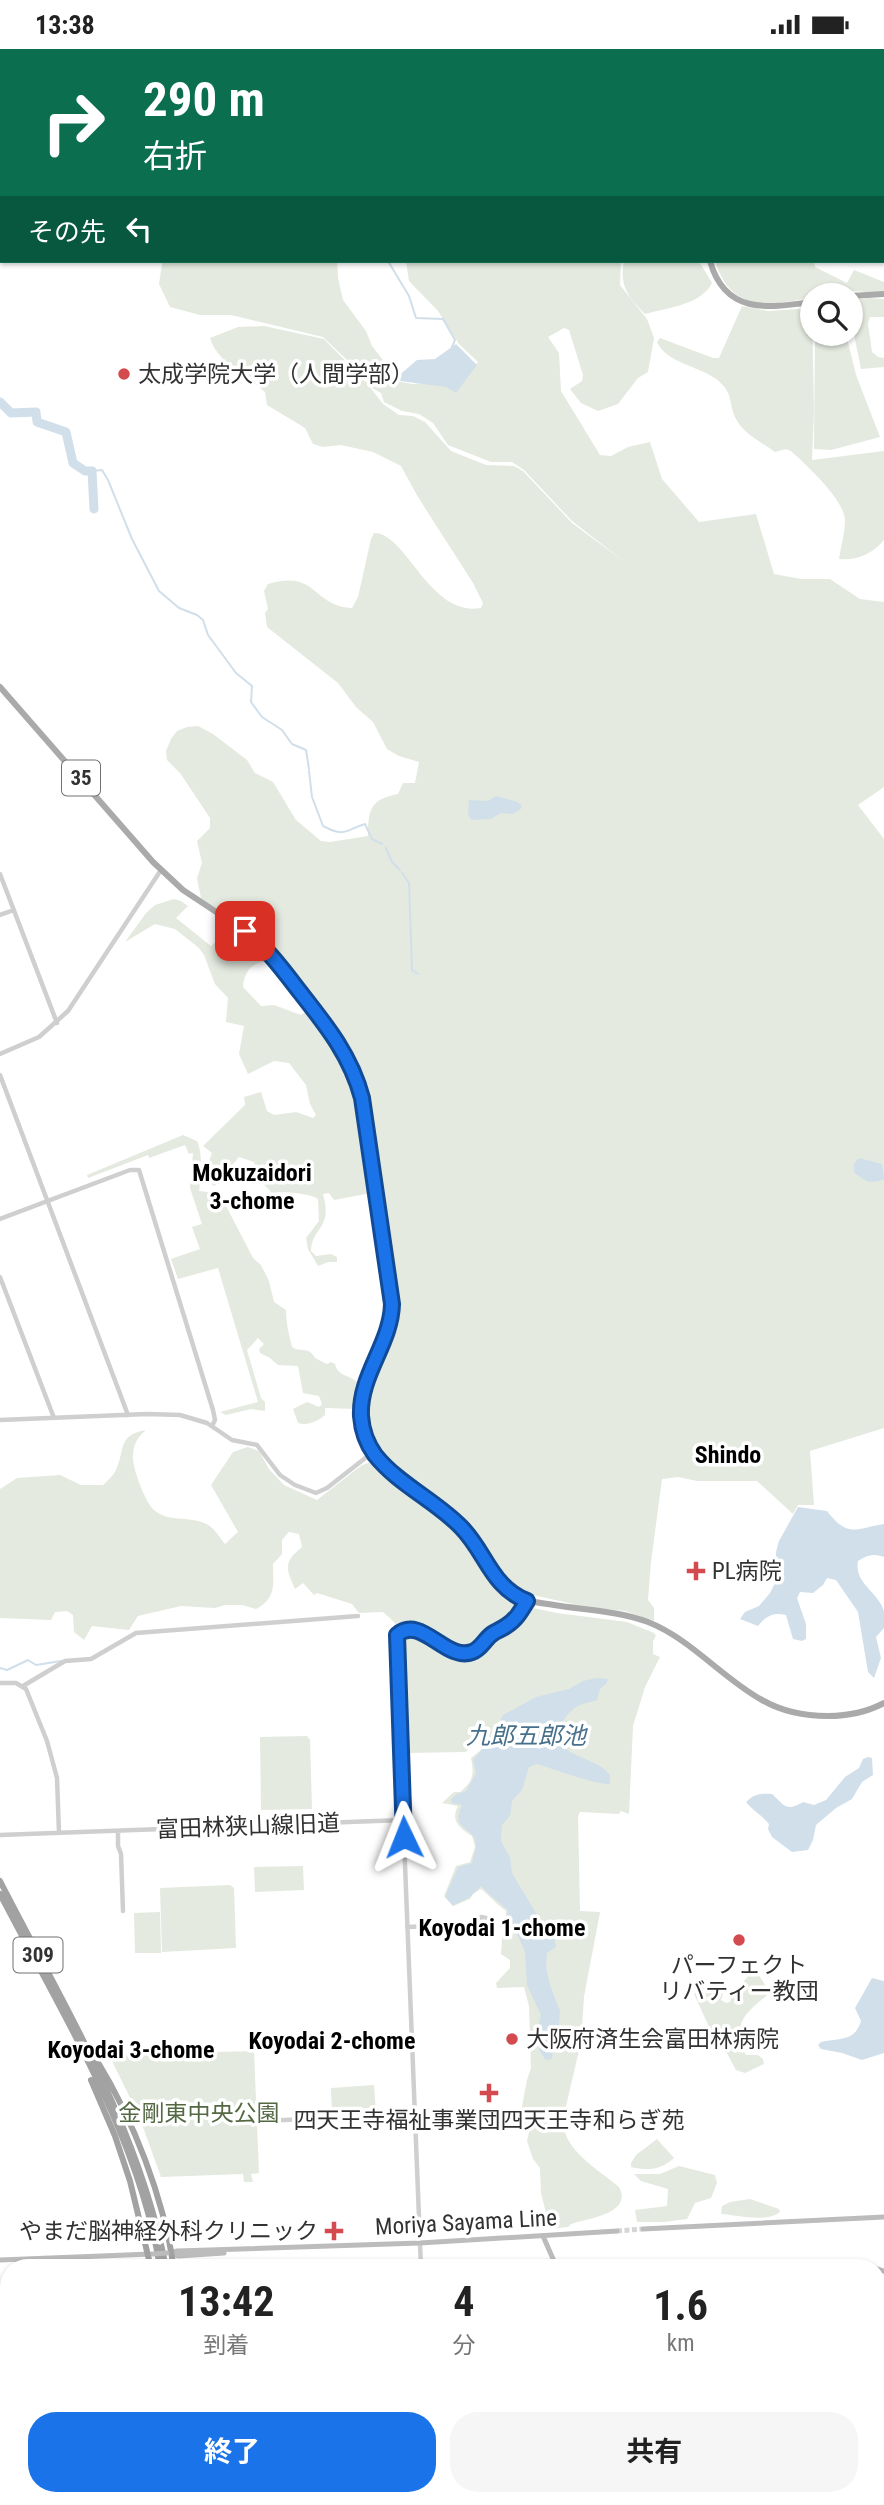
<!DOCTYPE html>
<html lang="ja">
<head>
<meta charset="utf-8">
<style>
  body { margin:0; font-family:"Roboto Condensed","Noto Sans JP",sans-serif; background:#f6f6f6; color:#222; height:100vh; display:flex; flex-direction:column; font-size:26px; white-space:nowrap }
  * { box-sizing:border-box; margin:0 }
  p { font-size:23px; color:#767676 }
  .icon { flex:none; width:38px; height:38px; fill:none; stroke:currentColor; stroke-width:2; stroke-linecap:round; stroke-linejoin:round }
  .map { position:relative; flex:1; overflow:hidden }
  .sheet { position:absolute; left:0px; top:2210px; width:886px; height:247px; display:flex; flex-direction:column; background:#fff; border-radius:28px 28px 0 0; box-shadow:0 2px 5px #0004 }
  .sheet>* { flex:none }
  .guide { position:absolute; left:0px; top:0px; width:886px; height:214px; box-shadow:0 2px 5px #0004; background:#0b6e4f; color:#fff; overflow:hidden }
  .buttons { position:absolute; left:800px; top:234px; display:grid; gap:14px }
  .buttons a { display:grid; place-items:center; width:63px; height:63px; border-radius:50%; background:#fff; box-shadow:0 2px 5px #0004; font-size:35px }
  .pin { position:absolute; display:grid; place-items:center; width:60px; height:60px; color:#fff; margin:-30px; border-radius:14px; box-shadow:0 4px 10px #0006 }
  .me { position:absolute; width:77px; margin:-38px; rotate:358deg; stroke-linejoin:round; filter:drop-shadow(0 0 5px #0008) }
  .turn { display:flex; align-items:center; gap:24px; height:147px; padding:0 28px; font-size:32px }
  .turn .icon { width:91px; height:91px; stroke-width:2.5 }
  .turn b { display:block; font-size:49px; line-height:60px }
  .then { display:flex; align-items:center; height:66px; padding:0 28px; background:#0003; gap:14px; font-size:26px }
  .eta { display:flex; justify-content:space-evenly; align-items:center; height:119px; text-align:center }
  .eta b { font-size:42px; font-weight:700; line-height:49px }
  .primary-button { display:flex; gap:14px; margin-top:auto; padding:14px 28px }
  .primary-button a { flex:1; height:80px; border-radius:28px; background:#1a73e8; color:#fff; font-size:28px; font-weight:700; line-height:80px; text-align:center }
  .primary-button a+a { background:#f6f6f6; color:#222 }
  .status { display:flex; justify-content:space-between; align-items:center; height:49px; padding:0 35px; background:#fff; direction:ltr }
  .status svg { height:19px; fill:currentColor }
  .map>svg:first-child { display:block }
  .green { fill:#e4eadf }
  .water { fill:#d1dfea }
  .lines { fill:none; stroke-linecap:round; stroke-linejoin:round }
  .stream { stroke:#d1dfea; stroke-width:2 }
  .river { stroke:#d1dfea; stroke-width:9 }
  .secondary-tunnel { stroke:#d6d6d6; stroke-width:5; stroke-dasharray:5 2.5; stroke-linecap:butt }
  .tertiary { stroke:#cfcfcf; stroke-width:4.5 }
  .secondary { stroke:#bcbcbc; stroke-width:5 }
  .primary { stroke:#aaa; stroke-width:6 }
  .trunk { stroke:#a2a2a2; stroke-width:6 }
  .secondary-bridge { stroke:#bcbcbc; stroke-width:5 }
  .route-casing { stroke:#114b97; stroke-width:18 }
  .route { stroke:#1a73e8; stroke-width:12 }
  .poi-dot { fill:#d34a4f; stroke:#fff; stroke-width:2.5 }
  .labels { text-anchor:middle; stroke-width:7; stroke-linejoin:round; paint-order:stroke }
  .shield { fill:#fff; stroke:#707070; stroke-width:2 }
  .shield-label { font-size:21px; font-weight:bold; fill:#323232 }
  .poi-label { font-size:23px; fill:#323232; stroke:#fff; text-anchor:start }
  .street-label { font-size:23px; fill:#323232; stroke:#fff }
  .park-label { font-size:23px; fill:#546943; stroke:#fff }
  .neighbourhood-label { font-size:24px; font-weight:bold; fill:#000; stroke:#fff }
  .water-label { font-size:24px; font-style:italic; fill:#486f8c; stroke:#fff }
</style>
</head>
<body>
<div class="status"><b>13:38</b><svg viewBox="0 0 49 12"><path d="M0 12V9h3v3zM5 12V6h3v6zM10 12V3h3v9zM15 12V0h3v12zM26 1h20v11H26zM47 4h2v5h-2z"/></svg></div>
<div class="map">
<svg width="884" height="2456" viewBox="0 0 884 2456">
  <rect width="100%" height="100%" fill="#fff"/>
  <path class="green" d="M160,212H337L338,229L343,251L366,282L372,297L400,333L413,335L436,333L467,327L478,313L459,295L438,262L409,232L406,212H621L620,236L647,270L654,289L648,323L638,329L618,355L598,362L581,354L570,340L582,332L583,326L569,281L564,279L548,288L559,304L561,342L600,406L611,407L628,398L650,393L662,430L699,473L756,465L774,525L801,530H830L860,550L884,553V738L858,756L884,790V1379L810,1402L814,1456H798L793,1465L757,1432H697L678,1428L662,1430L651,1513L648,1551L654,1559V1572L625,1562L587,1558L519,1543L506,1534L472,1484L448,1459L420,1433L380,1407L372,1394L368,1374L366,1347L378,1312L393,1280L396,1256L386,1175L365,1043L345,995L288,923L256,888L201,849L197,829L202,814L197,792L210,779V769L180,724L167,711L166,702L171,690L177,682L187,678L198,677L213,685L247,711L255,724L273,733L296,771L321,792L330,793L368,787C368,760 371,750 398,745L403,734H415L419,713L399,707L387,700L373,673L356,658L338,634L267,578L265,564L268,560L264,542L268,535C317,520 312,557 352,559L358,548L371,490L374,484C407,484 429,568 481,559L483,554L473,534L418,448L401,417L373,403L341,396L323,398L313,395L305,379L267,356L265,343C247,326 218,315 210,289L238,278L264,277L324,290L366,333L383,355L399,366L413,367L425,373L451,402L486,416L514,417L523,422L572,474L626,514L572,472L524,421L512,413H491L448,396L433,374L419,365L402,362L384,353L381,344L372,339L366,329L323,288L231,266H200L170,258L159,235L162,215Z
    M624,212H699L712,234C701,256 667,259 645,265C628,248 619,237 624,212Z
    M715,212H814L815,218L847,234L854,221L884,233V244L850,242L812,247V249C766,256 732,264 715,212Z
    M870,249L884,250V268H870L868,275L872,303L878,308L884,309V318L861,320L851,271L850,251Z
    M742,257L768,262L812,259L814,363L812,411L884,402V491C872,505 857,512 839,510C841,498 845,483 845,471C844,450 806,416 791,402L786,400L775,403C761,393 742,384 735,368C728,352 734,344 716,330C699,317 666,314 657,293L660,289L713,309H719Z
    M815,285H846L856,326L880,388L831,401L814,400Z
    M174,850L181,852L188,857L176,869L211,897L232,878L262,902L289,936L286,935L266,913C251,913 244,924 243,938L261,957L274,956L301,966L309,961C322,978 336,995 346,1015C365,1053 366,1102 371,1144L334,1151L329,1144L323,1145C333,1181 312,1177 311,1202L316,1207L331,1205L337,1208V1213H328L318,1217L308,1200L306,1189L319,1172L318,1150C310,1144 281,1142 272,1144L258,1129L254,1113L239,1108L215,1137L207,1133L205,1123L212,1104L203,1097L245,1056L244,1048L261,1043L267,1062L274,1066L296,1063L313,1069L316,1066L310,1055L306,1036L289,1014L274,1012L248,1025L239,1005L244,977L226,973L228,949L215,935L204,906L199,899L175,880L155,875L125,893L146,864L155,856Z
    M183,1086L197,1092C203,1104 201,1128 199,1142L217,1144L223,1151L253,1209L261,1216L269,1232L274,1253L286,1261C286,1274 289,1286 292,1298C301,1304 309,1297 315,1309L327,1315L331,1313L335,1315C338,1329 353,1325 360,1337L356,1360L325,1359V1366C318,1372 308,1377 298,1374L293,1360L307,1353L319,1358L322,1355L319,1347L303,1344L298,1317L278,1316L270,1309L260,1304L259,1300L264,1295L258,1289L247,1301L261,1349L265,1353V1362L251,1360L226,1366L220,1363L258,1353L218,1219L178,1230L171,1210L200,1200L192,1178L202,1175L190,1139L193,1104L189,1105L185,1096L149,1109L148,1106L88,1129L87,1126Z
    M146,1381C138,1388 134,1394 133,1405C131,1416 145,1453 154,1461C170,1475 194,1465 211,1478C216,1482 221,1490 225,1495L238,1483L211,1436L233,1403L248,1398L259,1402L269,1420L284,1436L317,1451L362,1416L375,1412L447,1472L466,1492L500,1543L518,1556L557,1564L627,1573L654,1584L656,1587L653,1592V1605L660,1608L645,1638L633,1677L629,1765L621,1762L619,1765L580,1763L578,1767L580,1862L600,1863L584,1948L581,1993L563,2070C562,2101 598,2120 619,2138C633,2164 590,2169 571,2175L568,2178L550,2180L541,2144L540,2119L533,2110L527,2092L529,2083L522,2075L521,2063L527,2031L531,2019L529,1957L524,1938L497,1939L496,1934L510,1919V1911L501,1905L503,1876L510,1879L506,1873V1862C496,1855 490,1847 481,1840L473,1845L470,1850L453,1857L444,1847L456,1817L470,1813L475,1798L472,1787C460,1779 450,1772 458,1757L442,1754L454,1743H460C474,1732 474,1724 471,1709L481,1701L486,1687L483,1685L466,1703L406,1704L402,1588C399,1576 392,1571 383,1563L359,1564L352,1555L317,1544L314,1546L303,1534L295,1540C286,1520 283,1513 302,1498L299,1485L289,1483L282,1491V1505L273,1515C273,1535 277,1549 256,1560L242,1556H225L215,1559L181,1557L138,1567L129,1581L92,1577L84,1591L74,1583L73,1566L67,1562L55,1563L51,1571L0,1569V1440L17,1429L60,1426L81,1436H103C107,1432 112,1428 115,1423C126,1402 116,1386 146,1381Z
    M307,1687L310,1691L312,1760L261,1761L260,1688Z
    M303,1817L304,1841L255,1843L254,1818Z
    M230,1836L234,1839L236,1899L162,1903L160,1839Z
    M160,1863L161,1904H135L134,1864Z
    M751,1923H757L770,1944C746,1963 730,1975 746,2006H758L763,2010L764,2015L745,2024L736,2021L715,1982L710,1980L694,1945L711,1934L718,1933L724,1940L721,1951L726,1954L730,1953C734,1940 744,1934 751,1923Z
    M254,2002L259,2124L251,2125L253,2133H244L243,2125L161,2128L139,2067L109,2006Z
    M374,2036L376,2064L332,2066L331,2039Z
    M657,2090L674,2109C661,2121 648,2122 631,2118V2114L636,2106Z
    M679,2117L715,2126L717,2134L711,2149L695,2154L687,2170L664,2173H637L635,2161L667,2157L668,2140L641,2132L634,2125H660Z
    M750,2150L779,2160L780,2163C767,2174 737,2166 721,2165L722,2157L730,2153Z"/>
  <path class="water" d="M456,295L477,316L456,344L446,338L400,332L397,328L417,311L435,310Z
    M496,747L518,753L522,757L520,761L513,765L501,764L491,770L471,771L468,765L469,751L488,752Z
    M859,1109L882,1115L884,1130C871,1136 864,1132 854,1123V1115Z
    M798,1458L827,1462C848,1489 854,1480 884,1475V1508C874,1504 867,1506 858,1512C854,1535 878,1542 884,1562C884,1567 884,1574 884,1579L876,1588L881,1609L874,1629L868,1623L858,1563L836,1531L827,1529L823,1536L813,1544L800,1543L797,1549L806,1575V1590L802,1592L793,1590L786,1566C773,1563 766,1567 758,1577L740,1570L745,1563L759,1557L770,1544L775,1534L776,1503L779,1492Z
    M596,1629L608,1630L606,1635L600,1640L597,1651C579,1656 573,1656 562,1674C546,1700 580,1706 598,1716C603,1718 607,1723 610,1726V1735C596,1736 554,1720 537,1715L529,1718L522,1741L512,1752L510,1767L502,1776L501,1792L510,1808L512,1824L543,1876L554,1886L556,1898L547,1904L546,1918L550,1936L560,1962L559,1976L550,1992L553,2002L552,2010L546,2011C533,1996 536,1983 541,1966L527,1936L525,1903L519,1889L507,1872L508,1861C499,1853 489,1846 481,1837L470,1848L453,1857L445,1848L458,1818L472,1814C473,1808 476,1800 476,1796C475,1777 449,1782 462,1756L452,1754L451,1750L457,1745L466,1742L476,1724L473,1711L490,1691L503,1666L536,1648L569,1640L583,1632Z
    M868,1708L872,1709L873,1726L862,1733L852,1750L836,1759L816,1776L813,1791L808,1801L792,1803L772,1788L768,1780L769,1775C762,1766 753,1762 746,1753C754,1745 760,1744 772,1745C785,1757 786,1763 803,1753L814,1756L826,1751L845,1728L859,1719L863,1710Z
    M872,1929L884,1932V2004L862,2011L842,2004L821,2000L818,1996L821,1993C839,1989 855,1993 861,1972L855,1959Z"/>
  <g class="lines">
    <path class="stream" d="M0,44L2,46
      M388,212L409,247L416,269L443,270L455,291L452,298
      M92,422L102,421L108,431L132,490L159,542L179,559L197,566L203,571L208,586L236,624L252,637L251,653L262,668L282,681L292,695L306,701L309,720
      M309,722L312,748L323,777C346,789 345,781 365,775L372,790L382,795
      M386,799L392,813L400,821
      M402,824L409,834L412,921L418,925
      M0,1619L7,1621L28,1611L36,1616L61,1612"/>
    <path class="river" d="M0,353L11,364L36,363L37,373L66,383L73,414L85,422H92L94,460"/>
    <path class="secondary-tunnel" d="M617,2182L643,2180"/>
    <path class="tertiary" d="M222,0V2
      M230,0V2
      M340,0V2
      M759,0L763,2
      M0,4L2,5
      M0,825L57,974
      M0,866L14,861
      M0,1005L39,988L68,962L161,821
      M0,1026L128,1366
      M0,1170L130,1121H139L213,1361L215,1371L212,1377
      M0,1228L54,1369
      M0,1371L147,1365L180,1366L207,1374L232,1391L257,1396L280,1426L295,1436L316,1444L327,1439L373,1403
      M0,1634H16L26,1640L47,1692L57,1729L59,1784
      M23,1637L65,1612L91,1610L136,1584L358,1567
      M118,1782V1797L121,1805L123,1862
      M0,1786L403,1771
      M407,1878L483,1875L486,1874V1869L481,1868L475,1875
      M258,2072L415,2066
      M47,2209L48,2219
      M421,2219L396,1589L398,1583C431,1574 448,1614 473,1603C482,1599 485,1590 493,1585C497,1581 502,1580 507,1577C517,1571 522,1562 527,1552
      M877,2353H884
      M0,2395L9,2393
      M196,2448V2456
      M429,2448L430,2456
      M478,2448L479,2456
      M803,2456L808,2448"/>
    <path class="secondary" d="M643,2180L884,2168
      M543,2187L557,2219
      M170,2204L177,2202L420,2194L617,2182
      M172,2204L178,2207L224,2204
      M0,2211L151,2205
      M835,2219H871
      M877,2220L884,2222"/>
    <path class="primary" d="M529,0V2
      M710,212C725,266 768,259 812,253
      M850,247L884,245
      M0,638L153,813L183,841L245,882L265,900L336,989L352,1019L363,1055L391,1248C394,1301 344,1342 369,1395C383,1427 438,1453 463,1480C482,1500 489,1531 514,1546C526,1553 541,1554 554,1556C585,1561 619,1562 648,1573C691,1590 722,1629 762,1651C781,1662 806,1667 828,1667C847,1667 867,1663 884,1654"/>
    <path class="trunk" d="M0,1832C64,1957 140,2080 166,2219
      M0,1845C60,1961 140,2089 160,2219
      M96,2010C134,2072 163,2147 174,2219
      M91,2031L115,2087L130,2132L151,2219
      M877,2247L884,2235
      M877,2257L884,2246
      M177,2448L178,2456
      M183,2448L184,2456
      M776,2456L779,2448
      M782,2456L785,2448"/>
    <path class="secondary-bridge" d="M153,2205L167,2204"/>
  </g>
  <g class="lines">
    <defs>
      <path id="route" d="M245,882C267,899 283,921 300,943C326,976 351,1007 362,1049L392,1255C391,1295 359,1326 361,1367C362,1381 367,1395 375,1406C398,1435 436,1452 461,1478C486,1503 491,1538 527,1552C521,1562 516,1571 506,1577C502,1580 496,1582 492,1585C484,1591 481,1600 472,1603C446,1613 421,1565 397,1586L404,1788"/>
    </defs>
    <use href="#route" class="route-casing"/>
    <use href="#route" class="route"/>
  </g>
  <g class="poi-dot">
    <circle cx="124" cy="325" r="7"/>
    <path d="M692.5 1511.5h7v7h7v7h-7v7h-7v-7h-7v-7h7z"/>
    <circle cx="739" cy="1891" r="7"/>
    <circle cx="512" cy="1990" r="7"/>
    <path d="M485.5 2033.5h7v7h7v7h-7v7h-7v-7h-7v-7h7z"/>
    <path d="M330.5 2171.5h7v7h7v7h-7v7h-7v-7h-7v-7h7z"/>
  </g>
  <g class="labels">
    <g class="shield">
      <rect x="62" y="711.5" width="38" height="35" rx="5"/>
      <rect x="13.5" y="1888.5" width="49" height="35" rx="5"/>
    </g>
    <g class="shield-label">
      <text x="81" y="736">35</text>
      <text x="38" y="1913">309</text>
    </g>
    <g class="poi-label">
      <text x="138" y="333">太成学院大学（人間学部）</text>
      <text x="712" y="1530">PL病院</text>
      <text x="739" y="1924" text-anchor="middle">パーフェクト<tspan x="739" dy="26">リバティー教団</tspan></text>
      <text x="526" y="1998">大阪府済生会富田林病院</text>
      <text x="489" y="2079" text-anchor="middle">四天王寺福祉事業団四天王寺和らぎ苑</text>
      <text x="318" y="2190" text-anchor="end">やまだ脳神経外科クリニック</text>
    </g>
    <g class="street-label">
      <text transform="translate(248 1777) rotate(-2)" y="8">富田林狭山線旧道</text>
      <text transform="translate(466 2173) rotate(-3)" y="8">Moriya Sayama Line</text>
    </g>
    <g class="park-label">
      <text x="199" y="2072">金剛東中央公園</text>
    </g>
    <g class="neighbourhood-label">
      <text x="252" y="1132">Mokuzaidori<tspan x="252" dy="28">3-chome</tspan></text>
      <text x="728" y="1414">Shindo</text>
      <text x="502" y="1887">Koyodai 1-chome</text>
      <text x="332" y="2000">Koyodai 2-chome</text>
      <text x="131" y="2009">Koyodai 3-chome</text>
    </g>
    <g class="water-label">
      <text x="526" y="1695">九郎五郎池</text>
    </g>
  </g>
</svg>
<div class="buttons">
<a><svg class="icon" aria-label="search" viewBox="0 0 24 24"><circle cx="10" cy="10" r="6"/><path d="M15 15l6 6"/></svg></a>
</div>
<div class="pin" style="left:245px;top:882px;background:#d93025"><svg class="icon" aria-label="arrive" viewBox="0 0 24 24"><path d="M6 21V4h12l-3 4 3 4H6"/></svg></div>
<svg class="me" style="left:404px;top:1788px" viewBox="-20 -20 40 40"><path d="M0-17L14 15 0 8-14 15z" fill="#1a73e8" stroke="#fff" stroke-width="4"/></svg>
<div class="guide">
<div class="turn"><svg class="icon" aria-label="right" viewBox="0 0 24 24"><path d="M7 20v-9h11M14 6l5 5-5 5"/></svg><div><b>290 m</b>右折</div></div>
<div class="then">その先<svg class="icon" aria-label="left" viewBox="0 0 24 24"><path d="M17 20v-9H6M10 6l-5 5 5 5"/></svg></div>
</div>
<section class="sheet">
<div class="eta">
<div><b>13:42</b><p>到着</p></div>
<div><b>4</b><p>分</p></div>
<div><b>1.6</b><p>km</p></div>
</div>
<div class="primary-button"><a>終了</a><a>共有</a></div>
</section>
</div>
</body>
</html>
